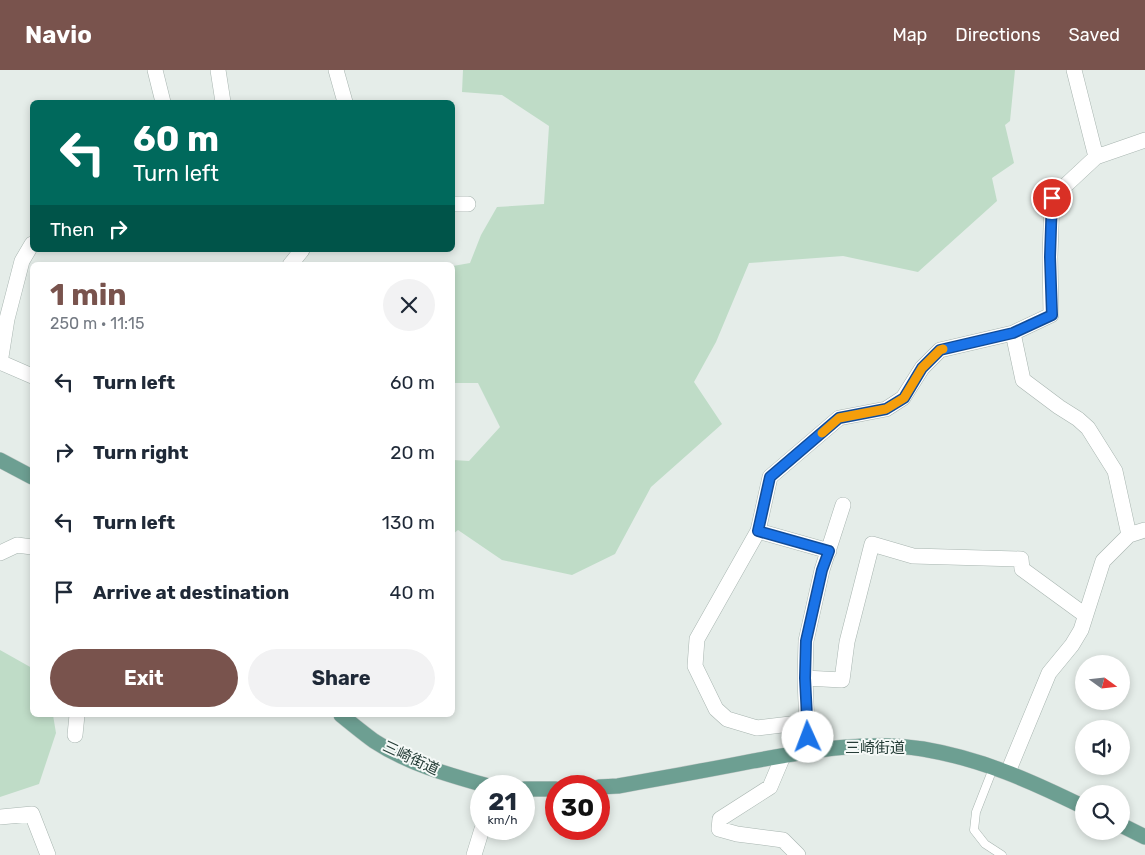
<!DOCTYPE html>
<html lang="en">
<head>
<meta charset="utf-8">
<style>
  body { margin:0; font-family:Rubik,"Noto Sans JP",sans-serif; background:#f2f2f3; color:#1f2937; height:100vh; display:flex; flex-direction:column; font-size:19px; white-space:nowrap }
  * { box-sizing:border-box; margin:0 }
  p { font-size:16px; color:#747a83 }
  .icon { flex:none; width:28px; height:28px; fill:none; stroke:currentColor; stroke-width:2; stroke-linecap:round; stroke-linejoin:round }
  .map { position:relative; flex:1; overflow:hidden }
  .side { position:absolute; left:30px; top:192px; width:425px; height:455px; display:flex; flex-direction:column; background:#fff; border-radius:8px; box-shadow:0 2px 8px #0003 }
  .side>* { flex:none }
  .hud { position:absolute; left:30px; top:30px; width:425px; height:152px; border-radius:8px; box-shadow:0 2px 8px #0003; background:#00695c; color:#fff; overflow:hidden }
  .needle { width:32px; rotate:105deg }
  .fabs { position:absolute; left:1075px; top:585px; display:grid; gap:10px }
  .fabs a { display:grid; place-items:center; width:55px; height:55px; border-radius:50%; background:#fff; box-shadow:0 2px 8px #0003; font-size:25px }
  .speed { position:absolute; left:470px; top:705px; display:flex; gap:10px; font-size:25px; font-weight:700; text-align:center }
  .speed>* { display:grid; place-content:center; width:65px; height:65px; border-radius:50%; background:#fff; box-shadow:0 2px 8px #0003; line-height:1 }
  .speed small { font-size:12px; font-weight:400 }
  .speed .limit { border:8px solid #d22; background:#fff; color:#111 }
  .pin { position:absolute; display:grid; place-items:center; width:42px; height:42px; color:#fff; margin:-21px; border:2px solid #fff; border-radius:50%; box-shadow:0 1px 5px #0007 }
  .me { position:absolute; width:55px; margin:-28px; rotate:358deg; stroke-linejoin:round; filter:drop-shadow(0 0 4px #0008) }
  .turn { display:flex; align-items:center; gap:18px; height:105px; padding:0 20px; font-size:22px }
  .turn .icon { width:65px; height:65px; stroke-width:2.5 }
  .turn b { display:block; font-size:35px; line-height:42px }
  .then { display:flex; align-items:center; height:48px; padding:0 20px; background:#0003; gap:10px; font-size:19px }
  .round { display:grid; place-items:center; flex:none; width:52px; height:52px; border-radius:26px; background:#f2f2f3 }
  .summary { display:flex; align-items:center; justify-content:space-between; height:85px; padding:0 20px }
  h1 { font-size:30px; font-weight:700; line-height:38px; color:#79534d }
  .cta { display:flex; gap:10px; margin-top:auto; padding:10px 20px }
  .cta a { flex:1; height:58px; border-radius:30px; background:#79534d; color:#fff; font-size:20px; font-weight:700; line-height:58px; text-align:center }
  .cta a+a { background:#f2f2f3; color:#1f2937 }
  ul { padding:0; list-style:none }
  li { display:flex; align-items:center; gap:15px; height:70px; padding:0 20px }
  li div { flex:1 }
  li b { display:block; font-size:19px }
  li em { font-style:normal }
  header { display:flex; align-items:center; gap:30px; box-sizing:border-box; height:70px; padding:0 25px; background:#79534d; color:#fff }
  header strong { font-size:24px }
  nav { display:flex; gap:28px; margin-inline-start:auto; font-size:18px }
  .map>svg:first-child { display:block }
  .green { fill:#bfdcc7 }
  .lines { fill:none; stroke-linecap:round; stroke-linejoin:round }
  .service-casing { stroke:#a8b5b0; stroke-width:9 }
  .minor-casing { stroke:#a8b5b0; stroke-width:16 }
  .tertiary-casing { stroke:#a8b5b0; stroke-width:16 }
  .primary-casing { stroke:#c2c9c7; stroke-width:16 }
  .service { stroke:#fff; stroke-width:8 }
  .minor { stroke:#fff; stroke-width:15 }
  .tertiary { stroke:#fff; stroke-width:15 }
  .primary { stroke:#6d9f92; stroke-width:15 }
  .route-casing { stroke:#114b97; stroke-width:12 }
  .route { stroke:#1a73e8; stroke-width:9 }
  .slow { stroke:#f59e0b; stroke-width:9 }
  .labels { text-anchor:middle; stroke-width:4; stroke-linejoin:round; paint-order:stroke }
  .street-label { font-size:15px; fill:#253d37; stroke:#f5f9f7 }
</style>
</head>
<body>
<header>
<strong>Navio</strong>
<nav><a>Map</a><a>Directions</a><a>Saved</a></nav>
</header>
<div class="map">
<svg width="1145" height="785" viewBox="0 0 1145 785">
  <rect width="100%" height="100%" fill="#e5ede9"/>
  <path class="green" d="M463,0H1015L1010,51L1005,55L1014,93L992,108L997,131L918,202L843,186L749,193L716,272L694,312L722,354L651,417L615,484L572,505L502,490L458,460L453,464V390L469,391L500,357L478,313H453V196L470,193L481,165L497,137L544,134L549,56L502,25L462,22Z
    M0,580L32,598V645H53L56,663L39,714L0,727Z"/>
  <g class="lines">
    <defs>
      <path id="service" d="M994,696L976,742L974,760L985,774L1002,785"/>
      <path id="minor" d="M155,0L163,32
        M218,0L223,32
        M336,0L345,32
        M1074,0L1096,87
        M452,134H468
        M290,195L302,180
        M1013,263L1023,310L1059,337L1078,349L1088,358L1115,401L1129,465L1145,460
        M0,292L32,306
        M0,293L7,249L22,191L32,174
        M758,461L829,481
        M0,483L17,475L32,477
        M805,608L842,610L847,572L872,474L913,486L1021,489L1022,499L1085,545
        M807,652L757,658L727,649L716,639L695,596L697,569L758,461L770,407L839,348L886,339L903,328L922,298L940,280L1013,263L1051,245L1050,187L1052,128L1096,87L1145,70
        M75,665L77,645
        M808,682L805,608L806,571L822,500L843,435
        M780,687L781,691L770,717L720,749L719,759L737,764L783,770L798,785
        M1008,702L1049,603L1072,575L1081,560L1103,491L1129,465
        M0,747L32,744L48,785"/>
      <path id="tertiary" d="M474,785L482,759"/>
      <path id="primary" d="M0,390L32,407
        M341,645C352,654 363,663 374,671C409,694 449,705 488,716
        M599,717L618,716C663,708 708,700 753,691C809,681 866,670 923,679C982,689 1031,711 1084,737
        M524,719H556
        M1121,755L1145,767"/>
    </defs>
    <use href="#service" class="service-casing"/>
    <use href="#minor" class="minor-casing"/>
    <use href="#tertiary" class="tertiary-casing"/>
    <use href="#primary" class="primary-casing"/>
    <use href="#service" class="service"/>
    <use href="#minor" class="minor"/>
    <use href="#tertiary" class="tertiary"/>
    <use href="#primary" class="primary"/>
  </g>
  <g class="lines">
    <defs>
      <path id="route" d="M808,667L805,608L806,571L822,500L829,481L758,461L770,407L839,348L886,339L904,328L922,298L940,280L1013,263L1052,245L1050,187L1052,128"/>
    </defs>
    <use href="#route" class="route-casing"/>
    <use href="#route" class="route"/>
    <path class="slow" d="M822,363L839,348L886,339L904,328L922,298L940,280L943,279"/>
  </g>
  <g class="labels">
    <g class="street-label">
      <text x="875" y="683">三崎街道</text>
      <text transform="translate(411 688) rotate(25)" y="5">三崎街道</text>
    </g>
  </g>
</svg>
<div class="fabs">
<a><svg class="needle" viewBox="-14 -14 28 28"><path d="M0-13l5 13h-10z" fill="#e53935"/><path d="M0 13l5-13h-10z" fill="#747a83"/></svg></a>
<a><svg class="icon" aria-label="sound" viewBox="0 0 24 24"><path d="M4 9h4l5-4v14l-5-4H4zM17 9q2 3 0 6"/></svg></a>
<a><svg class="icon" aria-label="search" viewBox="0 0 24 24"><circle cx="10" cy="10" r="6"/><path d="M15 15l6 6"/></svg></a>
</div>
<div class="speed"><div>21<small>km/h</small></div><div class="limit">30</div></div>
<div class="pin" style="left:1052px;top:128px;background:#d93025"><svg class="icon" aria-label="arrive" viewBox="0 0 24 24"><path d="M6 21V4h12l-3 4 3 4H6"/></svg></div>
<svg class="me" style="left:808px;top:667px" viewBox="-20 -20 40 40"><circle r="19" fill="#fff"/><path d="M0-13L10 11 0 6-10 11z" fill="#1a73e8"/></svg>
<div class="hud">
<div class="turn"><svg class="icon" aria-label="left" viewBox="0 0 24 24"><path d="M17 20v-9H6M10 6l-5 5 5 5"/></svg><div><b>60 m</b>Turn left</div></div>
<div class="then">Then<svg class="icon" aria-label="right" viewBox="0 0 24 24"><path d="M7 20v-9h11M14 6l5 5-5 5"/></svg></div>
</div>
<section class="side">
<div class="summary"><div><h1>1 min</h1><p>250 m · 11:15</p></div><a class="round"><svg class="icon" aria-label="close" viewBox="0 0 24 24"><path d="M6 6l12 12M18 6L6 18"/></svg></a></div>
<ul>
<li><svg class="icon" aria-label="left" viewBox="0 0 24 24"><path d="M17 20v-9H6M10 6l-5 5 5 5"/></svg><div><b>Turn left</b></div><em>60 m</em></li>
<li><svg class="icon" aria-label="right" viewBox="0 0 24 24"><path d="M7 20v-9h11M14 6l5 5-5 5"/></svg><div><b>Turn right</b></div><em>20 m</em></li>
<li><svg class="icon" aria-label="left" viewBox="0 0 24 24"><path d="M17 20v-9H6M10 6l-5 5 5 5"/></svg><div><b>Turn left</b></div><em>130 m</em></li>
<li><svg class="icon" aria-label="arrive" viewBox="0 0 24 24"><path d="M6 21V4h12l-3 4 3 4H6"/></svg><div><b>Arrive at destination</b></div><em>40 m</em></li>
</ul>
<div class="cta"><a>Exit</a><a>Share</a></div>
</section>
</div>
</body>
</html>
